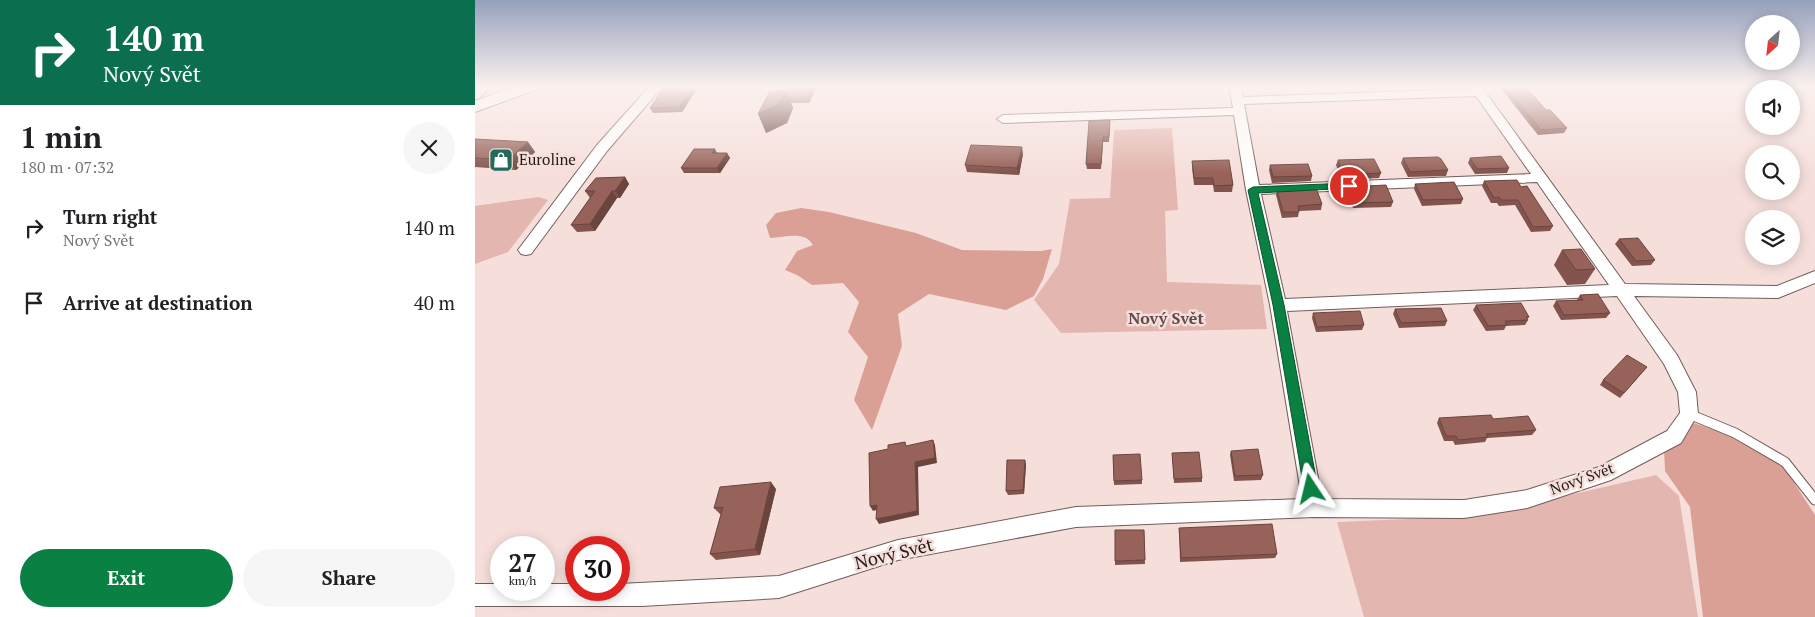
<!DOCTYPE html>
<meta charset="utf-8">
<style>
:root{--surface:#fff;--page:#f6f6f6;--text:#202124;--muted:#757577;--accent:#0b8043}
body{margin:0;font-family:"PT Serif",serif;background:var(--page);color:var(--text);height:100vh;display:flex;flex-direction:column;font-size:19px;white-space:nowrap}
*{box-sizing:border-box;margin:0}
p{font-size:16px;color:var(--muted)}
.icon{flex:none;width:28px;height:28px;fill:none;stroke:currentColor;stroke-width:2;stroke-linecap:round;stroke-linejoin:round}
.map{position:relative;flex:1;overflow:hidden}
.drawer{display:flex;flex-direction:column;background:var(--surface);width:475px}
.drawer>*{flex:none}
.guide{background:#0b6e4f;color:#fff;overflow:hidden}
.needle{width:32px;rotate:207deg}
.fabs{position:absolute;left:1270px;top:15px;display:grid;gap:10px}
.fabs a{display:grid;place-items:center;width:55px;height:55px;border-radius:50%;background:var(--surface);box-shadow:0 2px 12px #0003;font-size:25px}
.speed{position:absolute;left:15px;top:536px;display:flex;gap:10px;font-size:25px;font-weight:700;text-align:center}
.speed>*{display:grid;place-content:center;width:65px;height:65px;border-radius:50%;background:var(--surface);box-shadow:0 2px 12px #0003;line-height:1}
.speed small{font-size:12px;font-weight:400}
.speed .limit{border:8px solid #d22;background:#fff;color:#111}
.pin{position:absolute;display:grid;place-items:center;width:42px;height:42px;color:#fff;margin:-21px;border:2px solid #fff;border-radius:50%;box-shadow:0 1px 5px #0007}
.me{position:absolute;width:55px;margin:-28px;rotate:350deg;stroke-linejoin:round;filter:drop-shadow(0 0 4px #0008)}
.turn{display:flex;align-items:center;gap:18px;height:105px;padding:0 20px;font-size:22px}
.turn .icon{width:65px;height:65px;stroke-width:2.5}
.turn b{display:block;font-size:35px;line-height:42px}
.round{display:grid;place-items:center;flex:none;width:52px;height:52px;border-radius:26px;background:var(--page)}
.head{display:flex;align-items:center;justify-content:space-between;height:85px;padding:0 20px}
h1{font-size:30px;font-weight:700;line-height:38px}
.action{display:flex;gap:10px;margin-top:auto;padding:10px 20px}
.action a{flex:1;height:58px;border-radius:30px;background:var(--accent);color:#fff;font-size:20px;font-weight:700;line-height:58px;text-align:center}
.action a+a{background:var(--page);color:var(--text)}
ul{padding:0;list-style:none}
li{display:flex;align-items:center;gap:15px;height:75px;padding:0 20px}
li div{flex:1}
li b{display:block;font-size:19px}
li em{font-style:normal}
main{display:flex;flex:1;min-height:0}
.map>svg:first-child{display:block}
.green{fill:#e3b6af}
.forest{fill:#daa096}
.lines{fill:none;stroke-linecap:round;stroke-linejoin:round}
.lane-casing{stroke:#715d5a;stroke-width:11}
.street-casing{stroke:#715d5a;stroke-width:2}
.secondary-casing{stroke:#715d5a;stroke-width:2}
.lane{stroke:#fff;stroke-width:9}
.street{fill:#fff;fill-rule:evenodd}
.secondary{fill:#fff;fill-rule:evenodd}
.wall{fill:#82544d}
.shaded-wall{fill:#6a453e}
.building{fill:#976259;stroke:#6a453e}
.route{fill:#0b8043;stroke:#07532c}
.labels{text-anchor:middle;stroke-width:5;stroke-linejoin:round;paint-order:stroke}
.poi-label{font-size:15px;fill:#231b19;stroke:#f6dfdb;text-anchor:start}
.street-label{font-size:15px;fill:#231b19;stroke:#f6dfdb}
.neighbourhood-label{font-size:16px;font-weight:bold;fill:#5f4c49;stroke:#f6dfdb}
.near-street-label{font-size:18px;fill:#231b19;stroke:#f6dfdb}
</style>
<main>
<section class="drawer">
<div class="guide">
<div class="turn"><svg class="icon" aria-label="right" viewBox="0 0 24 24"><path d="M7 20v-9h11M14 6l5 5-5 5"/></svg><div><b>140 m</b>Nový Svět</div></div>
</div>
<div class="head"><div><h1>1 min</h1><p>180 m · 07:32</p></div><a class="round"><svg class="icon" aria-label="close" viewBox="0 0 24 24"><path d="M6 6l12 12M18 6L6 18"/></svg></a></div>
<ul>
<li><svg class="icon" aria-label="right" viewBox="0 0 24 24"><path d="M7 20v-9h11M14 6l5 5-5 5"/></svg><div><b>Turn right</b><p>Nový Svět</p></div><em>140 m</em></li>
<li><svg class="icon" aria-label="arrive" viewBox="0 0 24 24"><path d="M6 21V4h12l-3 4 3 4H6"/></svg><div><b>Arrive at destination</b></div><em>40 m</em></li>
</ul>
<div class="action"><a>Exit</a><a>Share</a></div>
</section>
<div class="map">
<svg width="1340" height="617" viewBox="0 0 1340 617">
<rect width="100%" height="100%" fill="#f6dfdb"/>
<path class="green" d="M697,128L703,210L690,211L692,282L786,285L792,329L586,333L559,300L584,264L595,199L635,198L639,130Z
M64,197L73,200L33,252L0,264V206Z
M1181,475L1204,496L1223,617H889L862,522L1004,516Z"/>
<path class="forest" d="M326,208L354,212L441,233L487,250L566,251L577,249L568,279L559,296L531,310L454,294L423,314L427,346L397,430L379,400L393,357L373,332L384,302L368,283L337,285L322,275L310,270L322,251L338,245C329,230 310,238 295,238L291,225L301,213Z
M1216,422L1260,437L1307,464L1340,515V617H1228L1215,507L1190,471L1189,449Z"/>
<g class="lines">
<g class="lane-casing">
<path id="lane" d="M1214,414L1260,433L1310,462L1340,500"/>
</g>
<g class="street-casing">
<path id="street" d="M3,86H17L4,98L0,99V89Z
M175,86H188L132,151L56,254L51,255L46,254L43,250L46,246L122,145Z
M754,86H766L768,97L996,89L994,86H1006L1150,284L1302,286L1340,271V283L1303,298L1159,296L1202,355L1221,392L1223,414L1220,419L1206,443L1136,480L1052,508L989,518L839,517L601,527L423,560L304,598L167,606H0V584H26V590H69V584H101V590H144V584L304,576L423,540L601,507L827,499L795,305L771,190L759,115L528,123L522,119L528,115L758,108ZM1001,96L1056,174L784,185L769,104ZM1062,182L1134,285L810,299L786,194ZM1142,296L1189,364L1203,392L1205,413L1192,431L1124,467L1052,490L989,500L847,499L812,311Z"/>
</g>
<g class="secondary-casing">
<path id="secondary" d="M41,86H65L63,89L0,112V101Z"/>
</g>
<use href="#lane" class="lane"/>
<use href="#street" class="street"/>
<use href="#secondary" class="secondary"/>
</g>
<path class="wall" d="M224,86L207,112L178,113L175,108Z
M342,86L334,103H316L318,108L312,123L291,133L310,90L311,92Z
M1024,86H1050L1071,110L1092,128L1089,133L1063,135Z
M635,125L634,142H628L626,169H612L611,164Z
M0,139L53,142L60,152L41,170L0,167Z
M240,149L242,153H252L255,158L245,173H209L206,168Z
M548,154L544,175L492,172L490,165Z
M928,158L973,170L971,176L933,177L926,163Z
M995,158L1034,168L1032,173L1000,174L993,163Z
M863,160L906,173L904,178L867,180L861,165Z
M717,161L758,185L757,192H739L738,185H719L717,167Z
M795,165L837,176L836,181L797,183L794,170Z
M150,177L154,184L145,198H142L120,231L102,232L96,225L115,198L110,191Z
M1009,181L1046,187L1078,226L1075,231L1056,232L1040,205L1024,206L1022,203H1016L1007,186Z
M940,184L988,199L986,204L947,206L939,189Z
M873,187L918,202L916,207L878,208L872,192Z
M802,190L847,204L846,210L824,211L823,217L807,218L801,195Z
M1144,239L1180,260L1176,265L1157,266L1140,244Z
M1087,250L1120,269L1110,284L1092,285L1079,265Z
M1105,295L1135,313L1131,318L1086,320L1078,306L1081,301L1102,300Z
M1001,305L1054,317L1052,319L1053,320L1050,325L1031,326L1029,330L1011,331L998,310Z
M920,309L972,321L970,326L924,328L918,314Z
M838,313L889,325L887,330L841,332L837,318Z
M1172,367L1145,398L1125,385L1128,380Z
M964,418L1061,430L1057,435L1012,438L1010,442L980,445L978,441H969L962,423Z
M756,451L788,475L786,480L759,481L755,455Z
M697,453L727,478V482L699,483Z
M638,455L667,480V484L639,485Z
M551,464L549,494L533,495L531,491Z
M301,489L285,555L241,560L235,554L246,514H245L239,508Z
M704,528L802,554L800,558L705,562Z
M640,530H669L670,564L640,565Z"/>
<path class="shaded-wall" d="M218,86H224L207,112L204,107Z
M338,86H342L334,103L332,98Z
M310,90L318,108L312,123L291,133L283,114Z
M53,142L60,152L41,170L33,160Z
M547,147L548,154L544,175L542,168Z
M252,153L255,158L245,173L242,168Z
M150,177L154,184L145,198L140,191Z
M137,191L142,198L120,231L115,224Z
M458,440L460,445L462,463L443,467L444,515L404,524L401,519L440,462Z
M550,460L551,464L549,494L548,490Z
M296,482L301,489L285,555L280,549Z
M402,505L404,509L398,511L395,506Z"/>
<path class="building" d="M190,86H218L204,107L175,108Z
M314,86H338L332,98H314L311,92Z
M1030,86H1050L1071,110H1075L1092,128L1066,130Z
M310,90L304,104L283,114L295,91Z
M635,120L634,137H628L626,164H611L614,121Z
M0,139L53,142L33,160L0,158Z
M496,145L547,147L542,168L490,165Z
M219,149H240L237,153H252L242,168H206Z
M1026,156L1034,168L1002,169L995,158Z
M963,157L966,159L973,170L935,172L928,158Z
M899,159L906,173L868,175L863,160Z
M754,160L758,185L739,186L738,178H719L717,161Z
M833,164L837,176L798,177L795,165Z
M150,177L140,191H137L115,224L96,225L120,191H110L121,178Z
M1042,180L1046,187L1052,186L1078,226L1058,227L1043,200H1026L1024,197L1019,198L1009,181Z
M979,182L988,199L948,200L940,184Z
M911,185L918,202L879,203L873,187Z
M841,188L847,204L823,206L824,212H808L802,190Z
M1163,238L1180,260L1161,261L1144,239Z
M1106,249L1120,269L1101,270L1087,250Z
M1123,294L1135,313L1089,315L1081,301L1108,300L1105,295Z
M1046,303L1054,317H1051L1053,320L1030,321L1032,325L1013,326L1001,305Z
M966,308L972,321L926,323L920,309Z
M885,311L889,325L866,326L842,327L838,313Z
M1152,355L1172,367L1149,393L1128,380Z
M1016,415L1018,419L1053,416L1061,430L1011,434L1013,437L983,440L981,436H971L964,418Z
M458,440L460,458L440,462L442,511L401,519L402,505L395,506L394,453L413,449V445L430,442L431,446Z
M783,449L788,475L760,476L756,451Z
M724,452L727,478L699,479L697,453Z
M665,454L667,480L639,481L638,455Z
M532,460H550L548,490L531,491Z
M296,482L280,549L235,554L248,507L239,508L245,487Z
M797,524L802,554L706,558L704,528Z
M640,530H669L670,560L640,561Z"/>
<linearGradient id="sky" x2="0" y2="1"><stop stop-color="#96a0bc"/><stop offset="0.5" stop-color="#fbf1ef"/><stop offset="1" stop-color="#fbf1ef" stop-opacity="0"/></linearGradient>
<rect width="1340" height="173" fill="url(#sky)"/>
<path class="route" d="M874,183L879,186L877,188L783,193L809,305L843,489L841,494L836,496L831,494L829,489L798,305L773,190L778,187Z"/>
<defs>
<g id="shop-square" transform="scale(1.25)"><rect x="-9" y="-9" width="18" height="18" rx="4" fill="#23695c" stroke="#f6dfdb"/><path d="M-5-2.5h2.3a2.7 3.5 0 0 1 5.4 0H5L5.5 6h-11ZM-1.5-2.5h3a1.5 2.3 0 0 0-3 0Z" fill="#fff"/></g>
</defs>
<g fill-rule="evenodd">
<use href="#shop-square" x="26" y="160"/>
</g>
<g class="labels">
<g class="poi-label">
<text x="44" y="165">Euroline</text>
</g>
<g class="street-label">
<text transform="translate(1107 479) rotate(-20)" y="5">Nový Svět</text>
</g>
<g class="neighbourhood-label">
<text x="691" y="324">Nový Svět</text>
</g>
<g class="near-street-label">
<text transform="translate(419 554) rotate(-14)" y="6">Nový Svět</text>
</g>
</g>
</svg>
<div class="fabs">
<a><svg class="needle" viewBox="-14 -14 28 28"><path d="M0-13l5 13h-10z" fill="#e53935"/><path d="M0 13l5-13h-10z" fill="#757577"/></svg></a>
<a><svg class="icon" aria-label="sound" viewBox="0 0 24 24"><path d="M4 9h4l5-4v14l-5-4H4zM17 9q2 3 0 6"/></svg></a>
<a><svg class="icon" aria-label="search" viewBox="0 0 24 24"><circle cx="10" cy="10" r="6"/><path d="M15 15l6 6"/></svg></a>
<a><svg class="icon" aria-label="layers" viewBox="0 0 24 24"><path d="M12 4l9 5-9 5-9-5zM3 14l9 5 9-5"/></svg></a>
</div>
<div class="speed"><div>27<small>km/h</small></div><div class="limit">30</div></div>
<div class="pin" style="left:874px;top:186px;background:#d93025"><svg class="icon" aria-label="arrive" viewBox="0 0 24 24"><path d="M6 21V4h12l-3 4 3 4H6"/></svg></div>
<svg class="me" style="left:836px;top:489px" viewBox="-20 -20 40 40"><path d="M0-17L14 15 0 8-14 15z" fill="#0b8043" stroke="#fff" stroke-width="4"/></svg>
</div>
</main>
